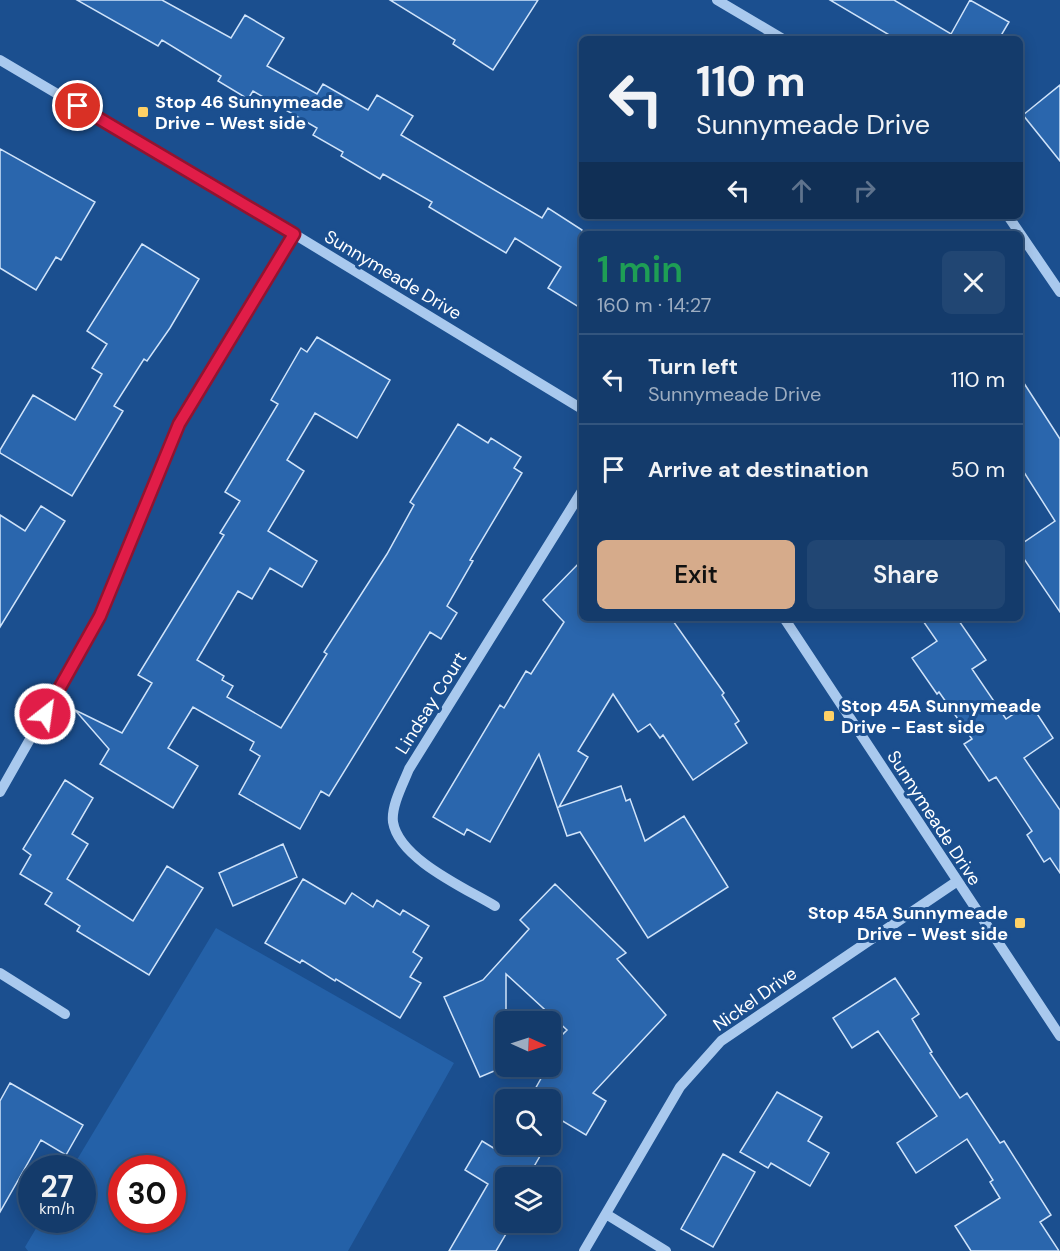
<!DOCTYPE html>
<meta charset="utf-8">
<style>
:root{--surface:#143b6b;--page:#214673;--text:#f1f3f6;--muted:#9dadc1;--line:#33557e;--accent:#d6ab8b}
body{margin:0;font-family:"DM Sans",sans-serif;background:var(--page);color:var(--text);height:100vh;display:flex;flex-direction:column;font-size:22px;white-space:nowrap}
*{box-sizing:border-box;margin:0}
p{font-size:20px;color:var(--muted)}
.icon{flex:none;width:33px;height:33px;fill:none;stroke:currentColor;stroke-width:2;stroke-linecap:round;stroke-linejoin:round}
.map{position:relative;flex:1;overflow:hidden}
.details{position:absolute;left:579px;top:231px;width:444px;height:390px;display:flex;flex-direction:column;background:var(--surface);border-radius:9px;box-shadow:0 3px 15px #0003,0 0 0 2px var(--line)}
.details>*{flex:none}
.top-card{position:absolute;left:579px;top:36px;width:444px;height:183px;border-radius:9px;box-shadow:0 3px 15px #0003,0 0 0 2px var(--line);background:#143b6b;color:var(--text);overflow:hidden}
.needle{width:39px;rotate:93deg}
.buttons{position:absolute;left:495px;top:1011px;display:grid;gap:12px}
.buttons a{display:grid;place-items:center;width:66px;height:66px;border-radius:9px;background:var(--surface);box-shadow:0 3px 15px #0003,0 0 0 2px var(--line);font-size:30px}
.speed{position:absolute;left:18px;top:1155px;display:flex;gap:12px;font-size:30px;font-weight:700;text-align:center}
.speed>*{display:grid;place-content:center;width:78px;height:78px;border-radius:50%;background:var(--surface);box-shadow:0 3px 15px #0003,0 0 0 2px var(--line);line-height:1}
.speed small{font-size:15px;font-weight:400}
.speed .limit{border:9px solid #d22;background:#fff;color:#111}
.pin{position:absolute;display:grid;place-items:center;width:51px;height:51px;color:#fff;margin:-26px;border:3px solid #fff;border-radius:50%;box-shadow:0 2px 6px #0007}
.me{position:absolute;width:66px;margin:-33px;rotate:30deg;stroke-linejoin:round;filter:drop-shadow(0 0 4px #0008)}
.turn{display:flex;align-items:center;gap:21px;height:126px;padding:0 18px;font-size:27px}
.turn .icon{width:78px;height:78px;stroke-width:2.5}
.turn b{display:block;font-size:42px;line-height:51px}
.lanes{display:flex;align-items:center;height:57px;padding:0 18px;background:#0003;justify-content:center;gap:30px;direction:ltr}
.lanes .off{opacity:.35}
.round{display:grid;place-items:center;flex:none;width:63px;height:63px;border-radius:9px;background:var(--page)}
.headline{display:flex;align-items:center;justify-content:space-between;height:102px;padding:0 18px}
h1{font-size:36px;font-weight:600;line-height:45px;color:#1e9e55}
.action{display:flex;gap:12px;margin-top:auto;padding:12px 18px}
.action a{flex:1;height:69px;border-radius:9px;background:var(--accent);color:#111;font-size:24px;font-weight:600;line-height:69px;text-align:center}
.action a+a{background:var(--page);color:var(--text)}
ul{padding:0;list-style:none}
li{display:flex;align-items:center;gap:18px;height:90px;padding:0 18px;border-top:2px solid var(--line)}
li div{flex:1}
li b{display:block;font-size:22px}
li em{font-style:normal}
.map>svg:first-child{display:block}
.green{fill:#2461a8;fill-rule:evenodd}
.building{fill:#2a66ad;stroke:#cfe3fa;stroke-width:1.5}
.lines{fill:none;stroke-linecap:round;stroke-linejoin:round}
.minor{stroke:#a9c9ee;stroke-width:10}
.route-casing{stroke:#92132f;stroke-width:15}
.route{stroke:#e11d48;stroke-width:10}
.poi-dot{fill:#ffd166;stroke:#1b4f8f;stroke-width:2}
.labels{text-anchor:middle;stroke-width:6;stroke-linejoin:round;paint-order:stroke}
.poi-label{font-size:18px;font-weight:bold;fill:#fff;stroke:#1b4f8f;text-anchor:start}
.street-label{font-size:18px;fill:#fff;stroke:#1b4f8f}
</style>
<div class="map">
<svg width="1060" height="1251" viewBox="0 0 1060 1251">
<rect width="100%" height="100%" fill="#1b4f8f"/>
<path class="green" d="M216,928L454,1063L348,1251H28L25,1247L41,1220H82V1168H72ZM122,1168H172V1220H122Z"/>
<path class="building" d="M77,0H162L231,38L245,15L284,38L267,66L317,94L323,84L368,110L377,95L413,116L401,135L542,218L548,208L582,230V309L548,288L561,267L515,238L506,253L429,207L432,202L383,174L380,179L341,156L343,152L313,135L317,128L253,91L248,99L218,81L221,76L162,40L158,46Z
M390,0H538L493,70L453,44L455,40Z
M830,0H894L951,34L970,0L1009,22L999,39H896Z
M1060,85V161L1023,115Z
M0,149L95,202L61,260L56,257L36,290L0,268Z
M142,244L199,279L170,328L147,361L144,359L114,406L123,411L72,496L0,453V450L33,395L75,420L102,374L92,368L107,344L87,331Z
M317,337L390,380L357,438L315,413L287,460L304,471L268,531L317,561L302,587L270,568L252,599L238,591L197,660L224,676L222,680L233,686L227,697L281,728L327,654L324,652L387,554L414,505L410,502L458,424L488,443L491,438L521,457L514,468L522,473L470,560L473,561L447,606L457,613L441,639L430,632L329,796L321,791L300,829L239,794L260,756L250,750L254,742L193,707L168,748L198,766L173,808L100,764L109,749L75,710L122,733L152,683L138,675L224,535L220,533L240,501L225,492L278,404L271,400L301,348L307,352Z
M1020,377L1060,439V612L1020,553V545L1055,521L1020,466Z
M41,506L65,521L0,627V515L25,531Z
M582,560V618H671L724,693L722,695L739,721L735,724L747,743L693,780L663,735L660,738L650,724L638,732L613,694L578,751L588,757L559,807L621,786L626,801L630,799L645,841L684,816L728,887L648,938L580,832L567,836L539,754L490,842L467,829L464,835L433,817L500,705L504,708L526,671L531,674L564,622L543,600Z
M921,618H957L986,660L972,669L1006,719L1030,703L1053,738L1024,758L1060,810V873L1050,858L1044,862L1027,835L1032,831L996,777L989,781L964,744L972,739L939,692L937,694L912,658L937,641Z
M65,780L93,798L72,834L88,844L67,879L133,921L167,866L203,888L149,975L77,931L80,926L45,904L52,893L20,874L31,855L23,849Z
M283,844L297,877L233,906L219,873Z
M303,879L345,904L352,893L373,907L377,900L400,915L403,910L429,926L413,952L422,958L410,977L421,983L400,1018L336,979L335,981L302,960L300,963L265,943Z
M555,884L626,953L617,959L666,1015L593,1093L606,1101L586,1135L561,1120L550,1139V1100H529L548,1066H550L562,1042L558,1039L567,1030L506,974V1066L480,1077L444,997L483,980L529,929L520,920Z
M895,978L919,1014L912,1019L932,1052L930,1053L960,1098L967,1093L1000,1143L1004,1141L1051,1215L1040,1222L1059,1251H971L955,1226L1000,1198L990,1182L993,1180L967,1139L916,1173L897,1143L937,1116L878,1031L852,1048L833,1018Z
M10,1083L83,1125L66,1155L41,1140L0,1212V1101Z
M777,1092L822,1117L808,1141L829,1153L810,1186L771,1163L768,1168L740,1152Z
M482,1141L500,1152L506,1143L547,1144L532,1170L541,1174L539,1178H506V1222H513L496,1251H449L488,1184L465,1170Z
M723,1154L755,1172L713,1247L681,1229Z"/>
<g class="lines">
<path class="minor" d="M717,0L783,39
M0,60L294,234L582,409
M1008,216L1060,292
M784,618L1060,1036
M0,792L100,616L179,424L294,234
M495,906C465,888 399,859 393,822C391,806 403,784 409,769L582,491
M0,973L65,1014
M606,1214L666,1251
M584,1251L680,1087L721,1041L956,882"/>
</g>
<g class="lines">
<g class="route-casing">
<path id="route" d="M45,714L100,616L179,424L294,234L78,106"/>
</g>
<use href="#route" class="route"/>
</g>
<g class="poi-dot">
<rect x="137" y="106" width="12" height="12" rx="3"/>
<rect x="823" y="710" width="12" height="12" rx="3"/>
<rect x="1014" y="917" width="12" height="12" rx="3"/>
</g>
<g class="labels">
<g class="poi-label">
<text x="155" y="108">Stop 46 Sunnymeade<tspan x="155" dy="21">Drive - West side</tspan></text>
<text x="841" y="712">Stop 45A Sunnymeade<tspan x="841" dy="21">Drive - East side</tspan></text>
<text x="1008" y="919" text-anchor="end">Stop 45A Sunnymeade<tspan x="1008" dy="21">Drive - West side</tspan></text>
</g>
<g class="street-label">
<text transform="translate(393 275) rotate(31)" y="6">Sunnymeade Drive</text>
<text transform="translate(431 703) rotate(-58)" y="6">Lindsay Court</text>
<text transform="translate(934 818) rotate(57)" y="6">Sunnymeade Drive</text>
<text transform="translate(755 999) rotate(-35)" y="6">Nickel Drive</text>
</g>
</g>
</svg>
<div class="buttons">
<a><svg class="needle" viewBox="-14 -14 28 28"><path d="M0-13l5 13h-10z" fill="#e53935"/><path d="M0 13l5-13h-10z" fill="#9dadc1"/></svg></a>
<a><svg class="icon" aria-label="search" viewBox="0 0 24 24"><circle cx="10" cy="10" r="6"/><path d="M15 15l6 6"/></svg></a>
<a><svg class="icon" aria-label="layers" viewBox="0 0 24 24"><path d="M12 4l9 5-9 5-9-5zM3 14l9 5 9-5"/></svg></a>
</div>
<div class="speed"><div>27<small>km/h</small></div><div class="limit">30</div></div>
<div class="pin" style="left:78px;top:106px;background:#d93025"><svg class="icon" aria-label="arrive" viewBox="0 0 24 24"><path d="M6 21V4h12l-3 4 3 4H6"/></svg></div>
<svg class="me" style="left:45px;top:714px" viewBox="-20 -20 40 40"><circle r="17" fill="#e11d48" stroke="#fff" stroke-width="3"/><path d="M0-11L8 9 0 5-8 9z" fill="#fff"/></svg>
<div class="top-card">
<div class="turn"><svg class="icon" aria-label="left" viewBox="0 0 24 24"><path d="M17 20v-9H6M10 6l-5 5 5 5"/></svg><div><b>110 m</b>Sunnymeade Drive</div></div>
<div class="lanes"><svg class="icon" aria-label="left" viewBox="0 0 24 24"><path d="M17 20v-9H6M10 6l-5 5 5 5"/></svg><svg class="icon off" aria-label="ahead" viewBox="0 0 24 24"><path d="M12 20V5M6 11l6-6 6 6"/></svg><svg class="icon off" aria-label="right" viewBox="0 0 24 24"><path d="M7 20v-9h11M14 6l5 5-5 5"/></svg></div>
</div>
<section class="details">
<div class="headline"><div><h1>1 min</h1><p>160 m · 14:27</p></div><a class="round"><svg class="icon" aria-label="close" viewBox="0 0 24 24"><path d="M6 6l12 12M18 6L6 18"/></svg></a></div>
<ul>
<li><svg class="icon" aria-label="left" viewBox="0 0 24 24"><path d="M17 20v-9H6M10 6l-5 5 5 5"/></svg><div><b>Turn left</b><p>Sunnymeade Drive</p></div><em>110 m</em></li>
<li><svg class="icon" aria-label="arrive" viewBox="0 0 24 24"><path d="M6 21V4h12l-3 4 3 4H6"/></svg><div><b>Arrive at destination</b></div><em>50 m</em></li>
</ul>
<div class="action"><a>Exit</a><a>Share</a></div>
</section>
</div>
